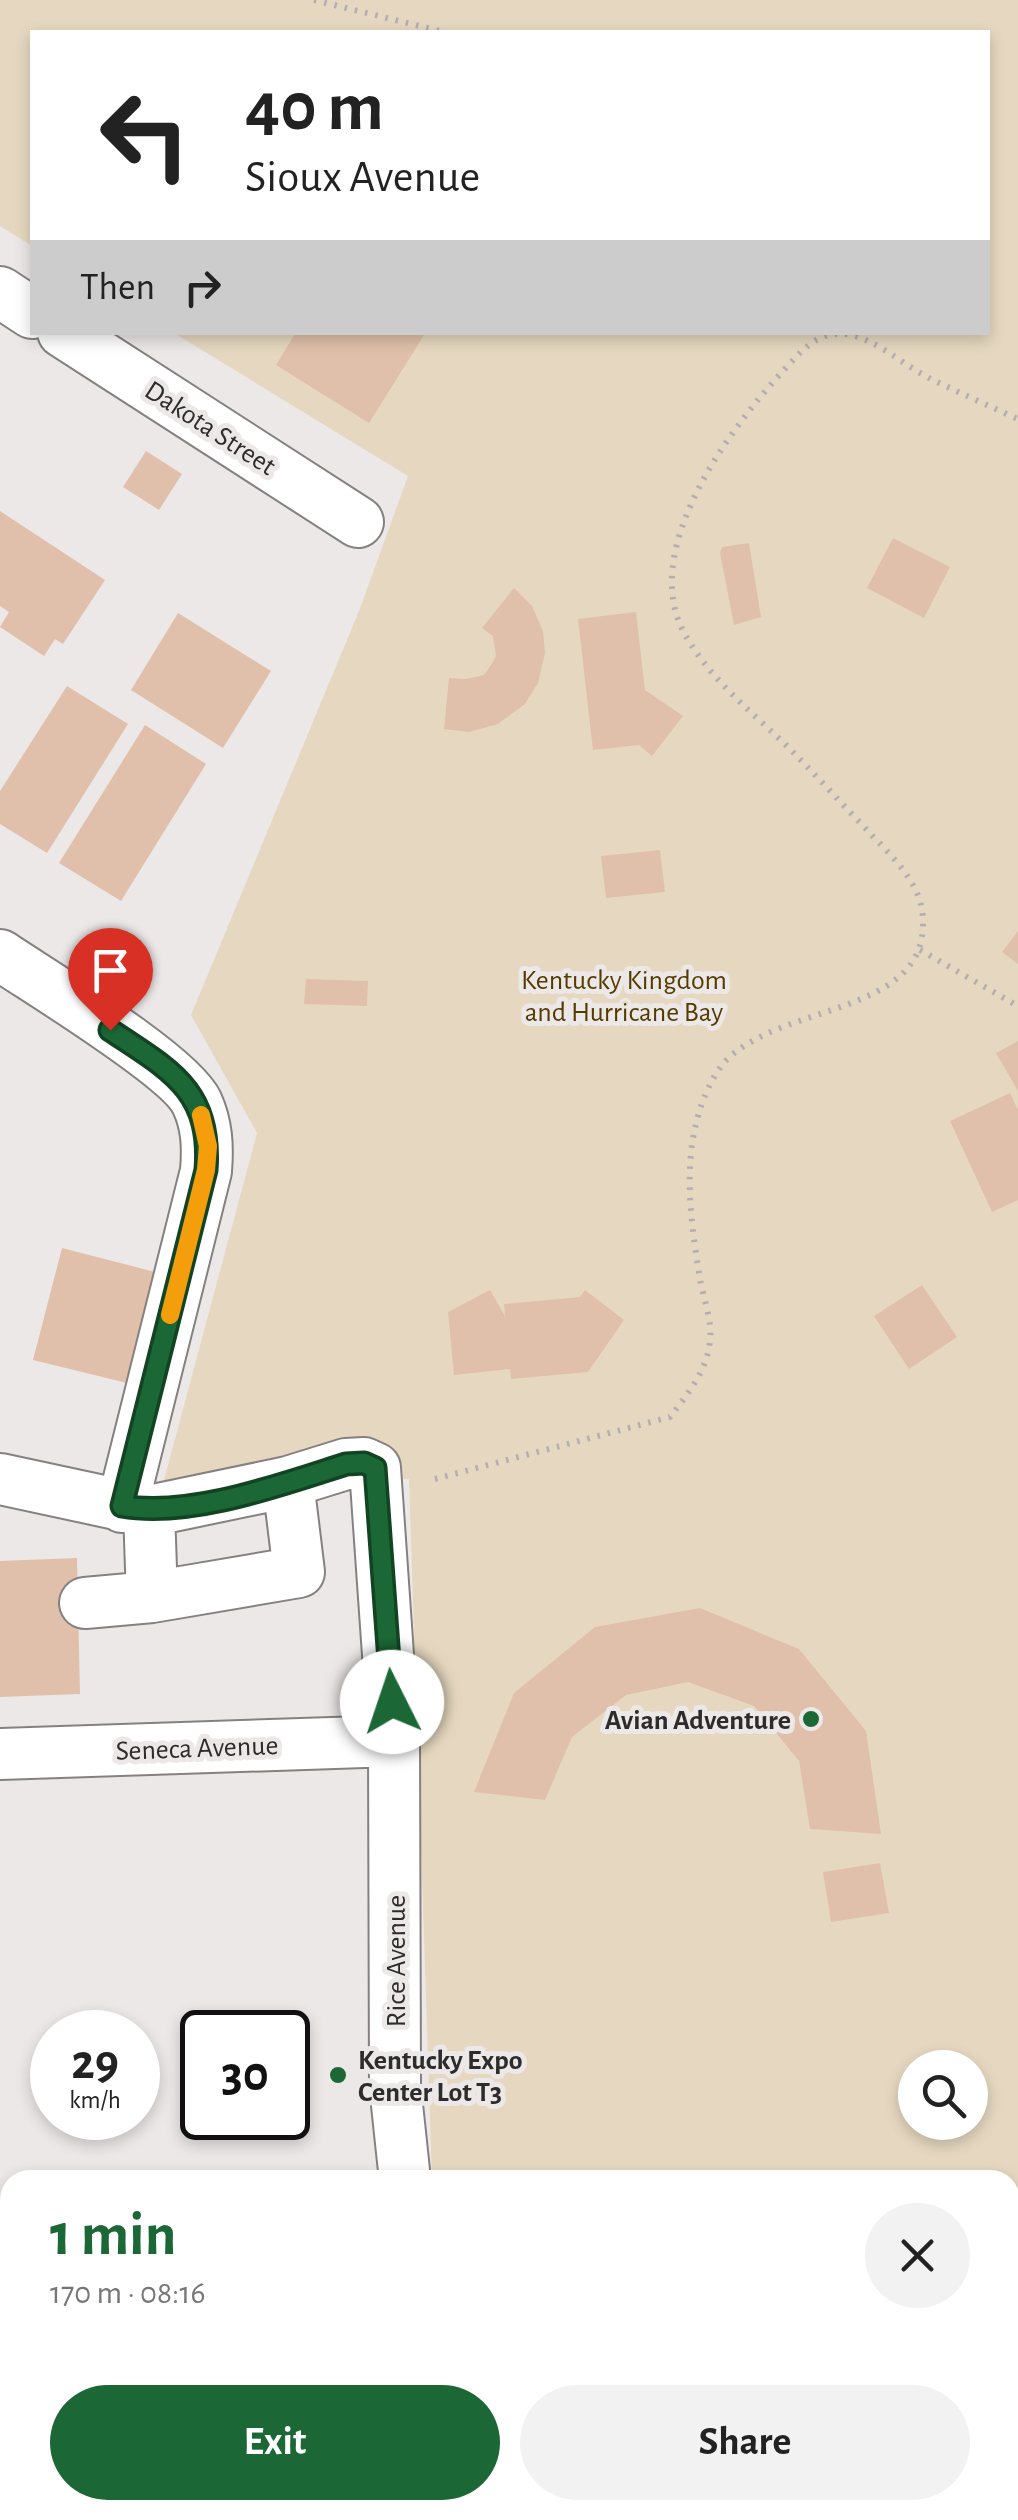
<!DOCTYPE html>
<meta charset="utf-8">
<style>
:root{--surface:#fff;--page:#f2f2f2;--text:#222;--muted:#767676;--accent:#1b6836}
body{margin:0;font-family:"Alegreya Sans",sans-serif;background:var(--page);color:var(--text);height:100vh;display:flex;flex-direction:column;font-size:38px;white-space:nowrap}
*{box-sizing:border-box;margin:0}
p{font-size:32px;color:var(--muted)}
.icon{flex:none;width:55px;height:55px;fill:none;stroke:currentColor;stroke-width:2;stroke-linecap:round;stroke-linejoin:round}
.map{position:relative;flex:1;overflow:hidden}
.side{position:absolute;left:0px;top:2170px;width:1020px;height:350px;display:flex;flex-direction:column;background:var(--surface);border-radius:30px 30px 0 0;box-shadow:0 5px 15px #0003}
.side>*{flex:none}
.guide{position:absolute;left:30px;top:30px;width:960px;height:305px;border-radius:0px;box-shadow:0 5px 15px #0003;background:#fff;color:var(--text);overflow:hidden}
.fabs{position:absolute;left:898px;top:2050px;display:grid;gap:20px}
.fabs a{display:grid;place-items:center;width:90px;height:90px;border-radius:50%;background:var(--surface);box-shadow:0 5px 15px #0003;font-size:50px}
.speed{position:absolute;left:30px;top:2010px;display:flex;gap:20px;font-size:50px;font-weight:700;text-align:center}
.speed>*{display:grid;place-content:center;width:130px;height:130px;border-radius:50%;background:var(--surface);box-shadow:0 5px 15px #0003;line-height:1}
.speed small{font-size:25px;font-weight:400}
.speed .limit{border:5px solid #111;border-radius:15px;background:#fff;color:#111}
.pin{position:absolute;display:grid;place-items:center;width:85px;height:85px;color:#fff;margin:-102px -42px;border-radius:50% 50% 50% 0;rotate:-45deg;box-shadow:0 0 10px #0007}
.pin .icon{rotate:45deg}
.me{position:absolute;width:110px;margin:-55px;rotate:356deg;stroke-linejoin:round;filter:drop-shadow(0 0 8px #0008)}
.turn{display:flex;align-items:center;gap:35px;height:210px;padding:0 50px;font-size:45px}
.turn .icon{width:130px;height:130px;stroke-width:2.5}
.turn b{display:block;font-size:70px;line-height:85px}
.then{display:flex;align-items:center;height:95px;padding:0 50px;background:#0003;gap:20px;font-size:38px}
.round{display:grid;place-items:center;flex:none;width:105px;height:105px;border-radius:52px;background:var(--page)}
.summary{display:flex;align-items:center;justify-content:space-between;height:170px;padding:0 50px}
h1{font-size:60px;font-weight:600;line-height:75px;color:var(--accent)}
.button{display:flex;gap:20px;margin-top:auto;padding:20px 50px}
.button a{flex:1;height:115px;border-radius:60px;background:var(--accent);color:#fff;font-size:40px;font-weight:600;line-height:115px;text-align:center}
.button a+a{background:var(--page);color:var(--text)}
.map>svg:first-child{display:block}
.green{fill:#e6d8c0;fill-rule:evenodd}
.building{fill:#e0c0aa}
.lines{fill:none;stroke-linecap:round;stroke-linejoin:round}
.minor-casing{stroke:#858180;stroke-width:54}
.path{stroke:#b2afae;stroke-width:6;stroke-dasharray:2.5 8;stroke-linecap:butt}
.minor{stroke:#fff;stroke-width:50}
.route-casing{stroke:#124423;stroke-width:25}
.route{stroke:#1b6836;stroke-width:18}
.slow{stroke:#f59e0b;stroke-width:18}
.poi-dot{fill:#1b6836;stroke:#ece8e7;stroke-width:4}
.labels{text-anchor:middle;stroke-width:10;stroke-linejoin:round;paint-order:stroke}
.street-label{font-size:28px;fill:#2d2b2b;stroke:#ece8e7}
.park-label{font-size:28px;fill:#563b01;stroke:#ece8e7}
.poi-label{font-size:28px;font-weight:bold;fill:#2d2b2b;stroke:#ece8e7;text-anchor:end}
</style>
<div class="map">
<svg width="1018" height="2520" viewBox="0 0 1018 2520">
<rect width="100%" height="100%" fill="#ece8e7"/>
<path class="green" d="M0,0H1018V2282H1010V2180H432L409,1479L164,1480L257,1133L191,1015L359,611L408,476L174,333L988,332V32H32V246L0,226ZM915,2068H970V2122H915Z"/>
<path class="building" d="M296,332H426L369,423L276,365Z
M146,451L182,474L159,510L123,487Z
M0,511L105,580L63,644L55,639L44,656L0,627L9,612L0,606Z
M893,538L950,567L924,618L867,588Z
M749,543L761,617L734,625L720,553L722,547Z
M514,588L532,606L543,631L545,653L538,683L525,704L498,724L469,732L444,729L449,678L466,679L484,675L489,668L496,656L493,636L482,628Z
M636,612L645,690L683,716L652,756L639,745L593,750L578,619Z
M178,613L271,671L223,748L131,690Z
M67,686L128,724L47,853L0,824V791Z
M145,725L206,764L121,901L59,863Z
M660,850L665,892L606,898L601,856Z
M1018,931V964L1002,952Z
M306,979L368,981L367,1006L304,1004Z
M1018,1041V1091L996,1053Z
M1010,1093L1018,1110V1200L992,1212L950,1121Z
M62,1248L159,1273L131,1384L33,1360Z
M922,1285L957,1337L909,1369L874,1316Z
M490,1290L505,1316L504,1304L580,1297L585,1290L624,1320L588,1372L511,1379L510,1369L454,1375L448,1312Z
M77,1558L80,1694L0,1697V1561Z
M700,1608L799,1649L866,1731L881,1834L810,1829L799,1761L754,1706L688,1682L626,1695L572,1737L545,1800L474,1792L514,1693L595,1627Z
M880,1863L889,1913L831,1922L823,1872Z
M0,2435H5L9,2520H0Z
M40,2510H92V2520H40Z"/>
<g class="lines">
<g class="minor-casing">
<path id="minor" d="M0,292L32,313
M63,332L358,522
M0,955C40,982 180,1066 197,1103C207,1125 208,1146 206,1171L122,1507
M0,1479L149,1511L288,1482L346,1464L364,1463L375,1468L394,1741L395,2086L405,2180
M152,1597L299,1572L288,1482
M85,1603L152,1597L149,1511
M0,1754L394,1741
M1010,2327H1018
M0,2353H10
M428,2510L429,2520"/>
</g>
<path class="path" d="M314,0L444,32
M920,950L1018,1006
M435,1479L670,1417C687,1395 707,1371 710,1341C713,1323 703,1297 700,1279C689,1211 679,1140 714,1077C756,1000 926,1024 923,921C923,883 890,855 866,829C840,802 815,774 789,748C753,713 713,682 687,638C632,549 740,414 800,353C846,306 887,357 931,379C960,393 989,406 1018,419"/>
<use href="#minor" class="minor"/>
</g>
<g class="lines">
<g class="route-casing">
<path id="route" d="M110,1030C170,1070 212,1090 206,1170L122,1506C190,1518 280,1485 346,1464L364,1463L375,1468L392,1702"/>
</g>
<use href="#route" class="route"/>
<path class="slow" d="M170,1315L206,1170L208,1146L201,1115"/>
</g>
<g class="poi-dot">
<circle cx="811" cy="1719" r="10"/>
<circle cx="338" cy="2075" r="10"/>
</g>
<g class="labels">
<g class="street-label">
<text transform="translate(211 427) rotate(33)" y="10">Dakota Street</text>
<text transform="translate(197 1747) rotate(-2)" y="10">Seneca Avenue</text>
<text transform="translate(395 1961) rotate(-90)" y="10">Rice Avenue</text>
</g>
<g class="park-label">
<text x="624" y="989">Kentucky Kingdom<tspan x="624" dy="32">and Hurricane Bay</tspan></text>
</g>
<g class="poi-label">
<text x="791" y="1729">Avian Adventure</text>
<text x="358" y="2069" text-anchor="start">Kentucky Expo<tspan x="358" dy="32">Center Lot T3</tspan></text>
</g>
</g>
</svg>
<div class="fabs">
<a><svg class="icon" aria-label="search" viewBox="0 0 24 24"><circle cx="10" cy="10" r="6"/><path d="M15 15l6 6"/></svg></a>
</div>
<div class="speed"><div>29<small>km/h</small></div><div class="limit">30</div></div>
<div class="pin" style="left:110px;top:1030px;background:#d93025"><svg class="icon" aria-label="arrive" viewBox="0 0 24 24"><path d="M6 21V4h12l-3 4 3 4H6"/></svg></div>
<svg class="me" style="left:392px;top:1702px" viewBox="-20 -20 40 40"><circle r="19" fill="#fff"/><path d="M0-13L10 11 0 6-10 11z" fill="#1b6836"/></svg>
<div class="guide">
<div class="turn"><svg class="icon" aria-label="left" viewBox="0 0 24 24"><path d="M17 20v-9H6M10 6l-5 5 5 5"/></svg><div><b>40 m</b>Sioux Avenue</div></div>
<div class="then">Then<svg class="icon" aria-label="right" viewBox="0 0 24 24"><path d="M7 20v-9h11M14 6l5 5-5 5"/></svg></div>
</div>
<section class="side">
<div class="summary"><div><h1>1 min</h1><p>170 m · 08:16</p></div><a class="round"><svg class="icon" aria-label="close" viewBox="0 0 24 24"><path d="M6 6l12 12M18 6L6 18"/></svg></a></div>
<div class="button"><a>Exit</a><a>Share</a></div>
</section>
</div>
